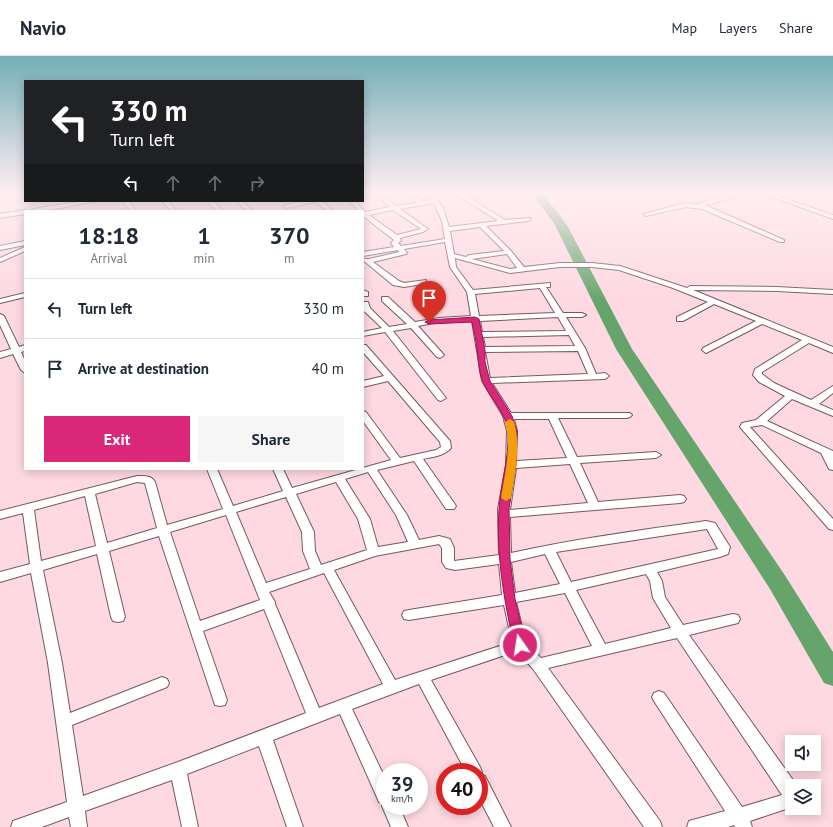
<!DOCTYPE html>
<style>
:root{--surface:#fff;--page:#f6f6f7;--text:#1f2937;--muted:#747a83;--line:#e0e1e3;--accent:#db2777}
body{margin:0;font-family:"PT Sans",sans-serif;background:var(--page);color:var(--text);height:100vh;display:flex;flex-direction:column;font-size:15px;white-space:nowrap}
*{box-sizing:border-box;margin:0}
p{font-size:13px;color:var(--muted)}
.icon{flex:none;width:22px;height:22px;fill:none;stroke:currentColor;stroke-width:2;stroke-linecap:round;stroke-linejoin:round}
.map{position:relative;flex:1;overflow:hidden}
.panel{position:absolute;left:24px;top:154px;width:340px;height:260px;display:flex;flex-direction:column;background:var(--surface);border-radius:0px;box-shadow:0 2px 10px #0003}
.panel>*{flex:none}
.guide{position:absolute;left:24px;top:24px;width:340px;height:122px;border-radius:0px;box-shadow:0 2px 10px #0003;background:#202124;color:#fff;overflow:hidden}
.buttons{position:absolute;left:785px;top:679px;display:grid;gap:8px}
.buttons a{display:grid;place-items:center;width:36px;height:36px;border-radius:0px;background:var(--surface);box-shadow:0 2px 10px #0003;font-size:20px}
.speed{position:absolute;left:376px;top:707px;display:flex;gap:8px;font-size:20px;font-weight:700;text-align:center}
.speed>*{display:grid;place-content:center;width:52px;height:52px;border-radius:50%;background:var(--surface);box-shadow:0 2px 10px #0003;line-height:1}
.speed small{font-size:10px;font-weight:400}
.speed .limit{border:6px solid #d22;background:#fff;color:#111}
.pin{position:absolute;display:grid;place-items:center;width:34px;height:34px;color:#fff;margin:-41px -17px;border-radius:50% 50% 50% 0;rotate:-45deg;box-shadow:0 0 4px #0007}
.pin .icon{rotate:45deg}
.me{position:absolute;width:44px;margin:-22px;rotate:347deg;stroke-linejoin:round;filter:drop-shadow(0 0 3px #0008)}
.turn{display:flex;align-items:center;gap:14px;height:84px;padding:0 20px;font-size:18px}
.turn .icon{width:52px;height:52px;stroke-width:2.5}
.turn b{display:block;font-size:28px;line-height:34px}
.lanes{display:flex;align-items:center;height:38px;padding:0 20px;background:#0003;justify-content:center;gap:20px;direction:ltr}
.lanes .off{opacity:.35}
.eta{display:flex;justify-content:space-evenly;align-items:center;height:68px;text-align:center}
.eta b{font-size:24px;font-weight:800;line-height:28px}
.button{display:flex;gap:8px;margin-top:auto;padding:8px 20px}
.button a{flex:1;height:46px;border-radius:0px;background:var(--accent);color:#fff;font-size:16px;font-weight:800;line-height:46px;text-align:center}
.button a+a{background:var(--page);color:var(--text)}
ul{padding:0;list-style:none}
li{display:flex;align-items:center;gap:12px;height:60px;padding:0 20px;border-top:1px solid var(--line)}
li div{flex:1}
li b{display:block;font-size:15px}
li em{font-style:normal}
header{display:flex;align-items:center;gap:24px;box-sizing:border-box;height:56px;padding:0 20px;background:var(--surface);border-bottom:1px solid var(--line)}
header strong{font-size:19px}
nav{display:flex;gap:22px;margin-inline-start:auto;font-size:14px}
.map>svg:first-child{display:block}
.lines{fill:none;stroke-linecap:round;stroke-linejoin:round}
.river{fill:#65a56c;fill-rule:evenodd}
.minor-casing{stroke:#785860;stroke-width:2}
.minor{fill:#fff;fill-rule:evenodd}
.route{fill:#db2777;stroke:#8e194d}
.slow{fill:#f59e0b}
</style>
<header>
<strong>Navio</strong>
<nav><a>Map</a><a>Layers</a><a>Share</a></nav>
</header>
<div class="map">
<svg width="833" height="771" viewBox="0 0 833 771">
<rect width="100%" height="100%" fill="#fed9e2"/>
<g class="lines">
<path class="river" d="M531,136H541L567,169L632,293L786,521L833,596V630L824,627L770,533L616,293L555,169Z"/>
<g class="minor-casing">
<path id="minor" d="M363,136H379L396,150L417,147L405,136H411L423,145L432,144L426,136H432L443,152L449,171L498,165L453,136H459L464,138L500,136L497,138L468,141L505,164L530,162L531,163L528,165L486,170L511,195L524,211L560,207H592L620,210L687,232L690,230L777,231L833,234V238L777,235L693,234L833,291V297L809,287L762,316V318L774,327L811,344L833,330V337L819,348L833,354V360L792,343L767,365L833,395V414L829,413L821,397L762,369L750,371L833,463V474L829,473L740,371L742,367L756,364L785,340L759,326L753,319L755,313L802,284L762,268L706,297L702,294L703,292L756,265L714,248L683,265H677V261L708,246L673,232L619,214L592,211H560L510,217L455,202L456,211L473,234L550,227V231H546L563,257H582L586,259L582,261H566L585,292L596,318L605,317L609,320L605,323L492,327L511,357H630L632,359L630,361L627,362H558L577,401L656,396L661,399L656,402L580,407L598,446L680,439L684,440L686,443L684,446L680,447L510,461L511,497C575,483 641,474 706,465L715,467L730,491L728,498L720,501L657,516L662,525L665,541L683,569L733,558L738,559L740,563L738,567L689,579L793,724L795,730H792V751L750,765L752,771H735L734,769L728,771H687L689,765L725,755L654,645L652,641L654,637L659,635L664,637L742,751L782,739L677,582L548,612L660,765L662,771H644L533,613L517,595L431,624L480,711L482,716L481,718L485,720L511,771H494L479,742V716H466L419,628L352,653L385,722V750H399L408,771H391L382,750L383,747L379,746L340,658L273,684L303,771H287L259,690L187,718L198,771H182L172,724L85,755L87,771H71L69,761L42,771H11L13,765L67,746L48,607L31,517L0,526V516L30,508L23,457L0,463V455L137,420C145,420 151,419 155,426L167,469L223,453L207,413H217L233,450L283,435L273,413H283L292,432L391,404L363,365V355L366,356L400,402L436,394L441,391L440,386L388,325L363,331V325L384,320L363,296V289H366L450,385L451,392C444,400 432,401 423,403L454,447L456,450L454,453H446L414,405L377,414L407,459L419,484L439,480L450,483L454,492V505L499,499L498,453L506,409L507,375L503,360L482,325L472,265L439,266L418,270L444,299L440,302L437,301L411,272L393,275L446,342L441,345L438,344L385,276L363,280V276L382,272L364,255L363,246H368L370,252L389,271L407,268L382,245V241H388L415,266L439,262L471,260L467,236L450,211L445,186L404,193L407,197L406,198L373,206L399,225L404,227L426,224V228H423L404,231L393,229L364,205V203H369L399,196L398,194L363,200V196L394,191L391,187L394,184L363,160V155H359L349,145H355L365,156L390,151L375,138L363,140ZM434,147L442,165L445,183L401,190L398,187L401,185L400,182L423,176L428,173L400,153ZM393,154L421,173L397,179L369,159ZM480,171L504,195L469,199L466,201L454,198L450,175ZM507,198L517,212L510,213L472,203ZM540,232L555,257L479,260L475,238ZM558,261L566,275L482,276L480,265ZM569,279L575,290L485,291L483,281ZM578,295L588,318L490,322L485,296ZM514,363H549L567,402L516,405L517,375ZM570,408L588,447L510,454L516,412ZM368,416L396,459L408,486L378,491L370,463L345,423ZM137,426L145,427L157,472L107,487L95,438ZM336,426L358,463L367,494L321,509L315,495L314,476L296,438ZM85,440L96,490L41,505L34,454ZM286,441L302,476L303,495L310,513L266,527L236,456ZM226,459L260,544L200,565L170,476ZM707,473L718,493L571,526L556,496ZM159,480L215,649L220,650L225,649L227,644L203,575L264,553L306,657L178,706L83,740L72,669L167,631L169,627L167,623L162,621L70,657L62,607L43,514L97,498L111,561L113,565L118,566L123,565L125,561L109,495ZM439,488L442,492V506L446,512L455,514L499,508L502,539L409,554L404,555L402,559L404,563L409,564L504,549L512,586L395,624L334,514L375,500ZM545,498L560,528L515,537L511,506ZM324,517L383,628L319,652L275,548V546L269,536ZM646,518L650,525L653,542L671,572L605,588L576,534ZM565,537L592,590L541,602L526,587L516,546Z
M746,136H755L705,149L784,184V186H780L702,153L686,151L646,160L643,158L686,147L699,149V147Z
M759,136H766L833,159V163Z
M84,145H98L44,155H30L33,153Z
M123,145H129L136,155H130Z
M162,145H168L177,155H171Z
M207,145H213L223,155H217Z
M236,145H242L253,155H247Z
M304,145H322L333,155H327L316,146L286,152L283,150Z
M25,154L27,155H25V158L0,162V158Z
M25,185V189L0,194V190Z
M25,191V195L0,206V202Z
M363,234L368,236V240H363Z
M25,237V241L0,247V243Z
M0,258L4,260L19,291L25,289V295L21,296L25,305V317L21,314L13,298L0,302V296L11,293L0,269Z"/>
</g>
<use href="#minor" class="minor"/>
</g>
<linearGradient id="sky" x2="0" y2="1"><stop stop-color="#73aeb6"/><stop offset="0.56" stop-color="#ffeef2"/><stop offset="1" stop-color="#ffeef2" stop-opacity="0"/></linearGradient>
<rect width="833" height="244" fill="url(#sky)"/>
<path class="route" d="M475,261L479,263L485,294V306L490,325L512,360L517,375L516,409L509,453L510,503L515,543L526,589L524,593L520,594L515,593L514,589C504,544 496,499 499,453C501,427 509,403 508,377C507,358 490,342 483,326C478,315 479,304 477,293C476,284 474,275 472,266L429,268L425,266L429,264Z"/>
<path class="slow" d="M510,363L514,366C521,390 515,418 511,442L506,445L501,442C505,418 512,390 505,366Z"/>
</svg>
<div class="buttons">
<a><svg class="icon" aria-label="sound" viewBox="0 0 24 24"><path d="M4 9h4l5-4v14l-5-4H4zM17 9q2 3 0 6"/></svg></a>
<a><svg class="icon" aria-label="layers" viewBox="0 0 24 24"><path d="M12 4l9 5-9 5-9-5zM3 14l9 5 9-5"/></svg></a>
</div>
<div class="speed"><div>39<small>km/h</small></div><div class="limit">40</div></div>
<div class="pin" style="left:429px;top:266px;background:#d93025"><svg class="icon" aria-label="arrive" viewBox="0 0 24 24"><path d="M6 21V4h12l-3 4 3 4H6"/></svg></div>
<svg class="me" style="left:520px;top:589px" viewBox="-20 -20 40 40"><circle r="17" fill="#db2777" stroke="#fff" stroke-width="3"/><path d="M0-11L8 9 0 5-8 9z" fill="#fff"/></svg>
<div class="guide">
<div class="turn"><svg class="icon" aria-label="left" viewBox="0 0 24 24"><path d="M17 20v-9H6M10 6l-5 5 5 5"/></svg><div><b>330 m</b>Turn left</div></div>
<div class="lanes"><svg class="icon" aria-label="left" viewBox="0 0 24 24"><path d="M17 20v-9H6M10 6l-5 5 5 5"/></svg><svg class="icon off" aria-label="ahead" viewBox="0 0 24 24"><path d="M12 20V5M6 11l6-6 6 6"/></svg><svg class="icon off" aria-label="ahead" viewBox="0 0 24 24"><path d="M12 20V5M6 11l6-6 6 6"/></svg><svg class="icon off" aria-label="right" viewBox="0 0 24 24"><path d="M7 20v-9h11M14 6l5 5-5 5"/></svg></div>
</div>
<section class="panel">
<div class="eta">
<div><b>18:18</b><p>Arrival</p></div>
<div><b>1</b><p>min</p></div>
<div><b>370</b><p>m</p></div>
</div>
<ul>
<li><svg class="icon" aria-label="left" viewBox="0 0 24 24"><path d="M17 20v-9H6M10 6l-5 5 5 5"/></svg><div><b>Turn left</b></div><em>330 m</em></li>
<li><svg class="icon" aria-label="arrive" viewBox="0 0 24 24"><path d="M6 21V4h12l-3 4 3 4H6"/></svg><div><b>Arrive at destination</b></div><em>40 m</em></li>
</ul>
<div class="button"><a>Exit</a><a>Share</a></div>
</section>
</div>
